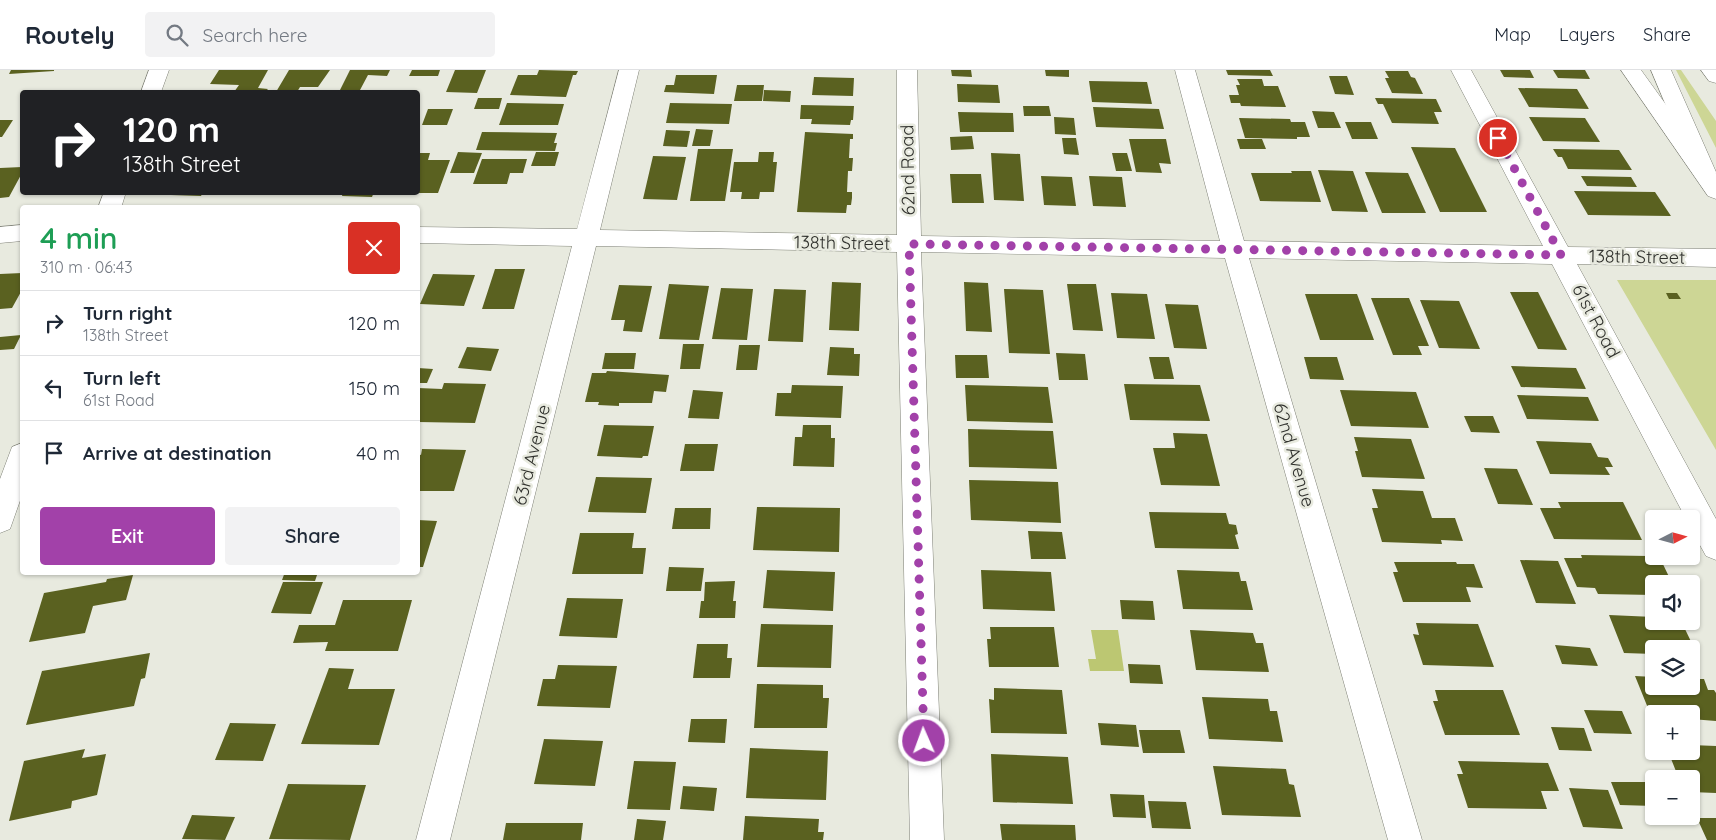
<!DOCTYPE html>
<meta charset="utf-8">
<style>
:root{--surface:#fff;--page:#f2f2f3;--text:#1f2937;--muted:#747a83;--line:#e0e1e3;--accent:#a241a9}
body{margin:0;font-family:Quicksand,sans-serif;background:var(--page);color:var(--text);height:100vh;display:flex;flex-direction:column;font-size:19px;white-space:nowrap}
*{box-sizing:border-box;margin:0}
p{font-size:16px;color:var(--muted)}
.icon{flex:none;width:28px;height:28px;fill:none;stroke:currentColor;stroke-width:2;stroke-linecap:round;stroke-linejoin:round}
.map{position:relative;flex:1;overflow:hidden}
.panel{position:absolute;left:20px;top:135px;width:400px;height:370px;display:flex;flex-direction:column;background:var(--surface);border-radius:5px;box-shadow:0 1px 4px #0004}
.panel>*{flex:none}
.hud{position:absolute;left:20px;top:20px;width:400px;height:105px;border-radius:5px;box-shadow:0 1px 4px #0004;background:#202124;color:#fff;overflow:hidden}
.needle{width:32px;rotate:84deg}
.tools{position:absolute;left:1645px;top:440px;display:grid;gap:10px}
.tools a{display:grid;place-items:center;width:55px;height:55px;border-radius:5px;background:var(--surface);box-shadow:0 1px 4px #0004;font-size:25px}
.pin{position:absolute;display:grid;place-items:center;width:42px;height:42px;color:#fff;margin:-21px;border:2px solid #fff;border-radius:50%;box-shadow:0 1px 5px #0007}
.me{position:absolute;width:55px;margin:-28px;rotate:358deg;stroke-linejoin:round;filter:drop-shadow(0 0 4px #0008)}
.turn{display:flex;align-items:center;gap:18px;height:105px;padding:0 20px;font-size:22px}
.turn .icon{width:65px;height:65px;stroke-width:2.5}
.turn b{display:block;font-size:35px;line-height:42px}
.round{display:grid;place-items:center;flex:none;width:52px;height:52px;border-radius:5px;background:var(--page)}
.summary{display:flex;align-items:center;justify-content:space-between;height:85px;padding:0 20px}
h1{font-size:30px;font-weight:600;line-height:38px;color:#1e9e55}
.primary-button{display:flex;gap:10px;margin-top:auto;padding:10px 20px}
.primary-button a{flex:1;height:58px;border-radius:5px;background:var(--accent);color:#fff;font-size:20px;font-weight:600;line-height:58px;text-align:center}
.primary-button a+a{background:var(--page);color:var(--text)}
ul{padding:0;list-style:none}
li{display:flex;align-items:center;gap:15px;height:65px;padding:0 20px;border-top:1px solid var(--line)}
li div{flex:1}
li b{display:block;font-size:19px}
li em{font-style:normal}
header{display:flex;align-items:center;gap:30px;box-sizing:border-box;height:70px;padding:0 25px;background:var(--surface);border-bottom:1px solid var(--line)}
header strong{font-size:24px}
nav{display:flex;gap:28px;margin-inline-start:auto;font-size:18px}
.search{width:350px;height:45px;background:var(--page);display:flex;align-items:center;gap:12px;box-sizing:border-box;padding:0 18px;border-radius:5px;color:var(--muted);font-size:19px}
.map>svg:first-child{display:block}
.green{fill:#cdd695}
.water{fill:#bcc772}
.building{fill:#5a6120}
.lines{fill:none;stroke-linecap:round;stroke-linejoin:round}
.minor-casing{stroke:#7e8076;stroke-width:1}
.major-casing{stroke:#7e8076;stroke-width:1}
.highway-casing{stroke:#7e8076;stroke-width:1}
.minor{fill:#fff;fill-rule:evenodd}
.major{fill:#fff;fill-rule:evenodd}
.highway{fill:#fff;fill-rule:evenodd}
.route{stroke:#a241a9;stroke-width:9;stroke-dasharray:0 16.2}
.labels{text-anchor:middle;stroke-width:5;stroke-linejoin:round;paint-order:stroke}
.street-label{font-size:18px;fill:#2f302c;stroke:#e8eadf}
</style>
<header>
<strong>Routely</strong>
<div class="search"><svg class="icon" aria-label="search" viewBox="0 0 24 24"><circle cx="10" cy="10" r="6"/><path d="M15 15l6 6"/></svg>Search here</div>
<nav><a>Map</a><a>Layers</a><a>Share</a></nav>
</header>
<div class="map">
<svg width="1716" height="770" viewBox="0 0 1716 770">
<rect width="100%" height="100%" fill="#e8eadf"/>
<path class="green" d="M1676,0H1681L1716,51V78Z
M1617,210H1716V380Z"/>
<path class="water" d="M1091,560H1118L1124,601H1090L1088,589H1096Z"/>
<path class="building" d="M11,0H54V1L9,4Z
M219,0H268L258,18L268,19L265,22H234L239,15L210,14Z
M289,0H330L318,17H300L297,22H276Z
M350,0H390L387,6L368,5L360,20H340Z
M412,0H440L438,6H409Z
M455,0H486L477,23L446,22Z
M539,0L578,1L576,5H573L566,27L510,25L518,5H537Z
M951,0H971L972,7L952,6Z
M1045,0H1069V7L1046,6Z
M1226,0H1270L1273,6L1228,5Z
M1500,0H1530L1534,8L1504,7Z
M1553,0H1585L1590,9L1558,8Z
M1385,1H1408L1411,7L1415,8L1423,24L1392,23L1385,8H1389Z
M676,5H717L714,24L664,22L666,15H674Z
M1329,6H1347L1354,25L1335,24Z
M814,7L854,8L853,26L812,25Z
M1237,9H1262L1264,16H1278L1286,37L1241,36L1240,33H1231L1229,25H1239L1236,15H1240Z
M1089,11L1147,12L1152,34L1092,32Z
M957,14L998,15L1000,33L958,32Z
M737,15H764L762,31H734Z
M1518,18L1577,19L1589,39L1529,37Z
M764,20L791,21L790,32L763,31Z
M478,28H502L499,39H474Z
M1375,28L1436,29L1442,42H1434L1439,54L1392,53L1383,34H1378Z
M507,33L564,34L558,55H499Z
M670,33L732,34L729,54L666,53Z
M801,35L854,36L853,50H851L850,55L811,54L812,49H800Z
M1023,36H1049L1051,46H1024Z
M1093,37L1159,39L1164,59L1096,57Z
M428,39H453L447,55H422Z
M1312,41L1334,42L1341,58H1318Z
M958,42L1013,43L1014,62H960Z
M1054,47L1074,48L1076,65L1055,64Z
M1529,47L1585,48L1600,72L1543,71Z
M1239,48L1290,49L1291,52H1305L1310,67H1297V69L1245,68Z
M0,50H13L2,67H0Z
M1345,52H1371L1378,69H1352Z
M696,59L713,60L710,76H692Z
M666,60L690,61L687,77L663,76Z
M482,62L557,63L554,73H557L555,81L476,80Z
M805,62L853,64V69H850L849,88H853L852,101H848L847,122H852V128L851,135H847L846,143L797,142Z
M972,66L974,79L951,80L950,67Z
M1062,68H1076L1079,85L1064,84Z
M1129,69H1166L1171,94L1159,93L1162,103L1136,102Z
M1237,69H1262L1266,79H1240Z
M1411,77L1455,78L1487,142H1440Z
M698,79H733L725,131H690Z
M1553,79L1619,80L1632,100L1568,99L1562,87H1558Z
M458,82L482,83L474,103H450Z
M536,82H559L555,96H531Z
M759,82H774L773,92H777L774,122H760L759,129H741L742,122H730L734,92H758Z
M418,83H430L428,90H450L438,123H418Z
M991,83L1020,84L1024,131L994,130Z
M1112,83H1127L1132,101H1116Z
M653,86L686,87L677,130L643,129Z
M482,89H527L523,103H510L507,114H473Z
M22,97V103L9,127L0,128V98Z
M1318,100L1353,101L1368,142L1332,141Z
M1291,101H1311L1321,132L1260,131L1251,103H1292Z
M1365,102L1408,103L1426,143H1382Z
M950,104H981L984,133H952Z
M1041,106L1072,107L1076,136L1044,135Z
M1089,106L1122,107L1126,137L1093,136Z
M1581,106L1631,107L1637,117L1587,116Z
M1574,121L1655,122L1671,146L1588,145Z
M173,122H203L201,126L171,125Z
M343,122H374L372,127L342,126Z
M495,199H525L514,239H482Z
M22,203V220L12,238L0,239V204Z
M433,204L475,205L464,236L420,234Z
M832,212L861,213L859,261L829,260Z
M964,212L988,213L992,262L966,261Z
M669,214L709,216L699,270L659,269Z
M1067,214H1096L1103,261L1073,260Z
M619,215L652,216L642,262L623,261L625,250H611Z
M721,218L753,219L747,270L712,269Z
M774,219L806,220L803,272L768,271Z
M1004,219L1043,220L1050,284L1009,283Z
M1510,222H1538L1567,280L1538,279Z
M1111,223L1147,224L1155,269L1117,268Z
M1666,223H1677L1681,229H1669Z
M1305,224H1357L1374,270H1320Z
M1371,228H1409L1429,276H1418L1422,285H1393Z
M1420,230L1459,231L1480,279L1439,278Z
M1165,234L1198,235L1207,279L1174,278Z
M21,265L14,279L0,280V267Z
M683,274H704L700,299H680Z
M739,275H760L757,300H736Z
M467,277L499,279L491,301L458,298Z
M830,277L854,278V284H860L859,306L827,305Z
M605,283H636L634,299H602Z
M1056,283L1085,284L1088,310H1059Z
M955,285H987L989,308H956Z
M1149,287H1169L1174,309H1154Z
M1304,287H1337L1344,310L1310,309Z
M1511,296L1576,298L1586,319L1521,317Z
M418,298L433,299L427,313H418Z
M607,301L669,305L666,322L654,321L652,333H619V336L598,335L599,332H585L592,303H606Z
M444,313L486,314L475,353L418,352V318L442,319Z
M1124,314L1200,315L1210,351L1130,350Z
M792,315L843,316L841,348L775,346L777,323H791Z
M965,315L1048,317L1053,353L967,351Z
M693,320L723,322L719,349L688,348Z
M1340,320L1416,322L1429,358L1351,356Z
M1517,325L1588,327L1599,351L1527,349Z
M1464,346H1493L1500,363L1471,362Z
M604,355L654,356L648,386H643L642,388L597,386Z
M803,355H831V368H835L834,397L793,396L795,367H802Z
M968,359L1053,361L1057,399L969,397Z
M1173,363L1207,364L1220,416L1161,415L1153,378H1175Z
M1354,367L1411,369L1425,409L1362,407L1355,381H1358Z
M1536,371L1591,373L1598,387L1608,388L1613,397H1605L1610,405L1550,404Z
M685,374H718L714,401H680Z
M422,379L466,380L454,421H418V384L421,385Z
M1484,398L1517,399L1533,435L1498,434Z
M596,407L652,408L646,443L588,442Z
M969,410L1058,412L1061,453L971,450Z
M1372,419L1423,421L1432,448H1455L1463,471L1441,470L1442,474L1382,472L1372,438H1378Z
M1558,432H1623L1642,470L1554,469L1540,438H1561Z
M757,437L840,438L839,482L753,480Z
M675,438H711L710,459H672Z
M1149,442L1226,443L1229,454L1236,455L1238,464L1235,465L1239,479L1155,478Z
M418,450L437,451L423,497H418Z
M1028,461L1062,462L1066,489H1031Z
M580,463H634L632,478H646L643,504H572Z
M1581,485L1649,486L1650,488H1660L1672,513L1654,514V525L1598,524L1595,518L1577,517L1564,488H1582Z
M1520,490L1558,491L1576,534L1536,533Z
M1394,492H1456L1457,494H1474L1483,518L1466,517L1471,532H1403L1393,502H1398Z
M669,497L704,498L701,521H666Z
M767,500L835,502L833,541L763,538Z
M981,500L1051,502L1055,541L983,539Z
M1177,500L1239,502L1241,511H1246L1253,540L1183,539Z
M285,502H318L315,511L282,510Z
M133,505L126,530L93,536L85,563L29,572L44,523L106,512L107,509Z
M735,511L733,531H736L735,548H699L701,531H704L705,512Z
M283,512H323L311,544L271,543Z
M567,528L623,529L617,568L559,566Z
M343,530H412L398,581H325L328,572L293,573L299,555H335Z
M1120,530L1153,531L1155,550L1122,549Z
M1609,545L1654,547V551H1675L1677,556L1684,557L1698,586H1691V579H1654V584L1624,583Z
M1416,553L1478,554L1494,597L1423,595L1413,564L1419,565Z
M761,554L833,555L831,598L757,597Z
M990,557H1054L1059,597H989L987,569H991Z
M1190,560L1253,563L1256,573H1263L1269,602L1196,600Z
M697,574H728L727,588H732L730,608H693Z
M1555,575L1590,578L1598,596L1562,594Z
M150,583L145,608L141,609L134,636L26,655L42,601Z
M1128,594L1160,595L1163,614L1130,613Z
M558,595L617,596L610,638L537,636L543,609H555Z
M329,598L354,599L348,619H395L379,675L301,674Z
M1635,606L1654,607V616H1691V609H1704L1708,620H1714L1716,623V651L1691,649V644H1654L1652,648Z
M757,614L823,615V628H829L827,658H754Z
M994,618L1062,620L1067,664L991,663L989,629L994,630Z
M1435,620H1503L1520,665H1445L1433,631H1438Z
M1202,627L1268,629L1270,641H1277L1283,672L1209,669Z
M1584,640L1622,641L1632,664L1594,663Z
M691,649H727L725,673L688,672Z
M230,653L276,654L263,691L215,690Z
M1098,653L1136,655L1139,677L1101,675Z
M1551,657L1584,658L1592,681L1559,680Z
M1139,660H1180L1185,683H1143Z
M544,669L603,671L595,716L534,714Z
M1691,675L1716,676V723L1691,722V709H1679L1668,681H1691Z
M750,678L828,681L826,730L746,728Z
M85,679L82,688L106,684L97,725L72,731L71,738L9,751L24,691Z
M991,684L1068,687L1073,734L993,732Z
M634,691L676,692L670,740L627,739Z
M1458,691L1548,693L1559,721H1541L1547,739L1468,738L1457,704H1463Z
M1213,696L1286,699L1289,714L1294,715L1301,747L1222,745Z
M1611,712H1649L1654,723V736L1620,735Z
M288,714L366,715L350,770L269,769Z
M683,716L717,718L714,741L680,739Z
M1569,718L1608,720L1623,759L1583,757Z
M1110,724L1144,725L1146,748L1113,747Z
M1148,731L1186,732L1191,759L1152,758Z
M192,745L235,747L225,770L182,769Z
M745,746L819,749L818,762H824L823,770H743Z
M1697,748H1716V770H1707Z
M637,749L666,751L663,770H634Z
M506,753H583L581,770H503Z
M1000,754L1075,755L1076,770H1002Z"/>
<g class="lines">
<g class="minor-casing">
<path id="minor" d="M149,0H169L161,22H141Z
M619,0H639L600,160L897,165V0H917L921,166L1220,171L1175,0H1195L1244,171L1543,176L1451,0H1471L1568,177L1716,179V197L1577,194L1716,449V490L1706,486L1691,459V449H1686L1552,194L1249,188L1422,770H1388L1225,188L921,182L944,770H910L897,182L596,176L450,770H416L572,176L418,173V157L577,159Z
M104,122H126L121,138H98Z
M22,155V171L0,173V157Z
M22,373V425L10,459L0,463V409L12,377Z"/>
</g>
<g class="major-casing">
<path id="major" d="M1621,0H1641L1716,104V129L1708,126Z"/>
</g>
<g class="highway-casing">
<path id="highway" d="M1651,0H1671L1716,102L1715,112L1707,115L1699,112L1696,107Z
M1701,0H1716V13L1709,11Z"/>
</g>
<use href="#minor" class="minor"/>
<use href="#major" class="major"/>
<use href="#highway" class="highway"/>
</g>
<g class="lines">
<path class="route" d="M924,671L909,174L1561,185L1498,68"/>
</g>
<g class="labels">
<g class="street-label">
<text transform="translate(908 100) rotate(-91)" y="6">62nd Road</text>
<text transform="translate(842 173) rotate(1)" y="6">138th Street</text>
<text transform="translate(1637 187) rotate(1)" y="6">138th Street</text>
<text transform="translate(1596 251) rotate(62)" y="6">61st Road</text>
<text transform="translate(532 385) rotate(-76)" y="6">63rd Avenue</text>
<text transform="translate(1294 385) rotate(74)" y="6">62nd Avenue</text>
</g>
</g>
</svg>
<div class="tools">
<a><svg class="needle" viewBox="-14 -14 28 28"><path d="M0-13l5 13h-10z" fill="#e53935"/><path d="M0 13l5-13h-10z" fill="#747a83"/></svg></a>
<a><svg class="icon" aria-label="sound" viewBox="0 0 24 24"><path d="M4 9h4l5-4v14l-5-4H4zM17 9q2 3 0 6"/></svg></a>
<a><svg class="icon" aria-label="layers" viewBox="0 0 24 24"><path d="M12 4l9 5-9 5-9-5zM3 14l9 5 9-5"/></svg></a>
<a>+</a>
<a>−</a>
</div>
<div class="pin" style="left:1498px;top:68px;background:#d93025"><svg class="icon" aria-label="arrive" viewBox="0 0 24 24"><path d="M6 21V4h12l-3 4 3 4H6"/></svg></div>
<svg class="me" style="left:924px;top:671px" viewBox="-20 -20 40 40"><circle r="17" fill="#a241a9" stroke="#fff" stroke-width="3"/><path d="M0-11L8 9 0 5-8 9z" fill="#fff"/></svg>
<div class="hud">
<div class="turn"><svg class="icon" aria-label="right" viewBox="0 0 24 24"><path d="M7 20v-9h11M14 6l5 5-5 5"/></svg><div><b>120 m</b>138th Street</div></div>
</div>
<section class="panel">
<div class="summary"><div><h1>4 min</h1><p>310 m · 06:43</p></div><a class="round" style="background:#d93025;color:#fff"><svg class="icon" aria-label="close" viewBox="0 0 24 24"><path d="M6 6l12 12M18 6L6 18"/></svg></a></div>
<ul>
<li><svg class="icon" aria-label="right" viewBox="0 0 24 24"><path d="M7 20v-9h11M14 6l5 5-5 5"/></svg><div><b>Turn right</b><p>138th Street</p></div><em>120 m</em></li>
<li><svg class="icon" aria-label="left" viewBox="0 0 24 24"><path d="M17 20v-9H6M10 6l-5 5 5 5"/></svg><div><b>Turn left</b><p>61st Road</p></div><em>150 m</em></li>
<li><svg class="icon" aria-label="arrive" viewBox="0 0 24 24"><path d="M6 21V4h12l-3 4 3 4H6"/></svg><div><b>Arrive at destination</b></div><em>40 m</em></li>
</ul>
<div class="primary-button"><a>Exit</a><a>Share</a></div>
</section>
</div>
